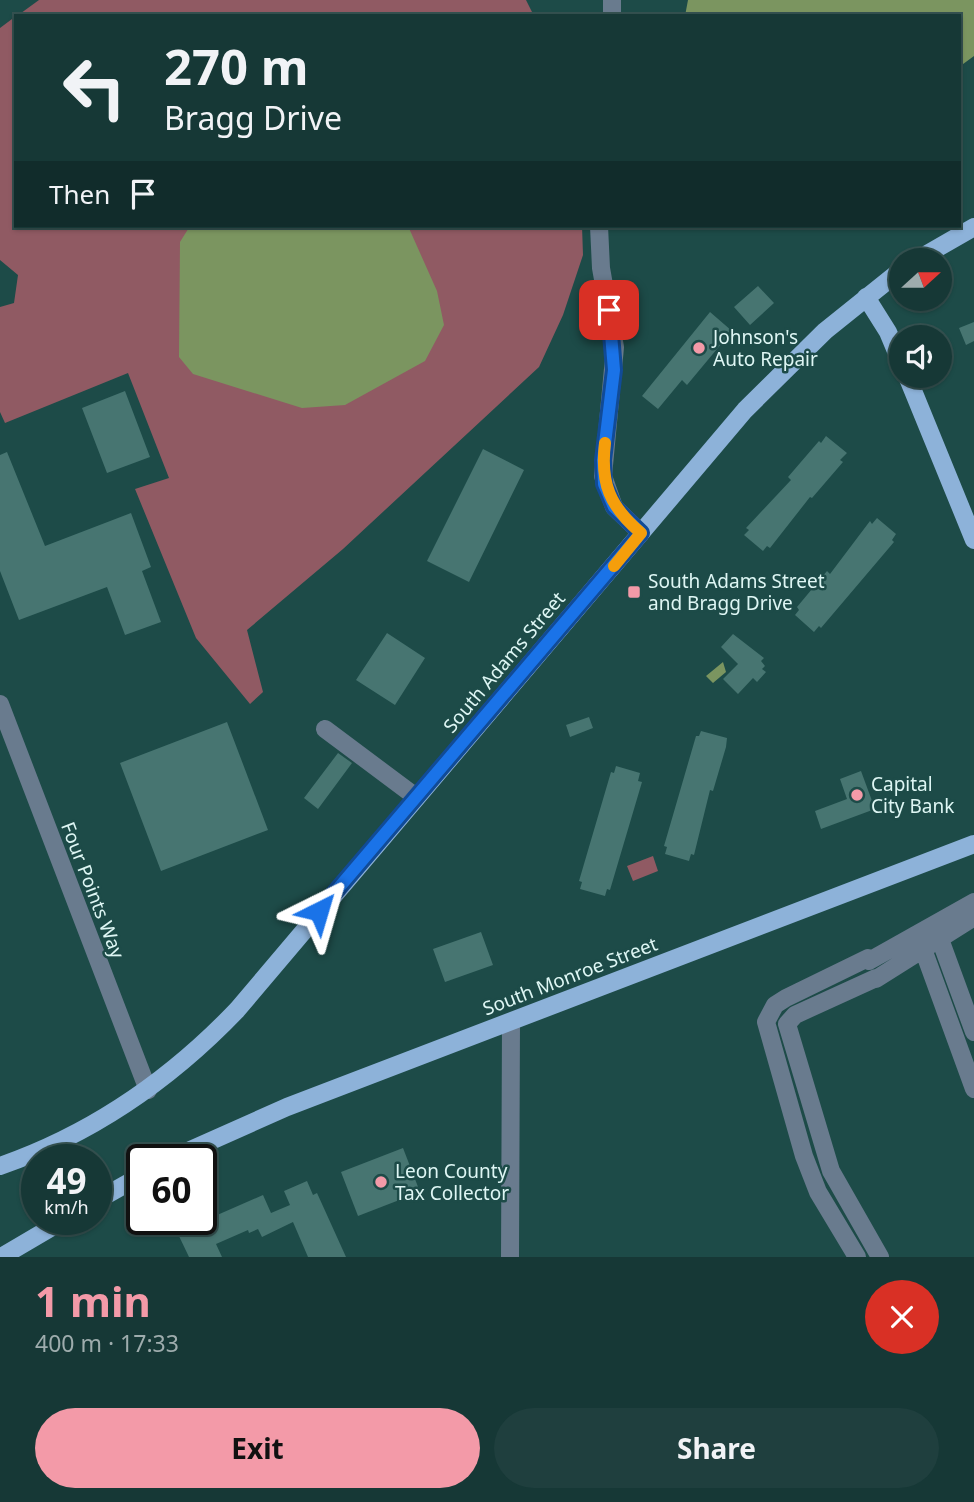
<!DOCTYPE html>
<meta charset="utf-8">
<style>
:root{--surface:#163836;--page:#1f3f3e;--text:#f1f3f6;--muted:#9eacad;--line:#355251;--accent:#f39aa8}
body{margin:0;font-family:"Noto Sans",sans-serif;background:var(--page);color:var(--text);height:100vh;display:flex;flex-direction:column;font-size:26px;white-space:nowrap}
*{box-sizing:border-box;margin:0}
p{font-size:23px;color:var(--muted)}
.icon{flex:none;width:38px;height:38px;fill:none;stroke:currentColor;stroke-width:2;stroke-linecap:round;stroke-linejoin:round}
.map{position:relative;height:1257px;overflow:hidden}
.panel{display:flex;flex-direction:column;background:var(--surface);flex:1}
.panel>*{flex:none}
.banner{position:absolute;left:14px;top:14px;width:947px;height:214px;border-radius:0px;box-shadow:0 2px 5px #0004,0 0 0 2px var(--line);background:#163836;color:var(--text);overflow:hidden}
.needle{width:46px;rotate:69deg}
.buttons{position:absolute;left:889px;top:248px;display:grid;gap:14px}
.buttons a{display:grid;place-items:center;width:63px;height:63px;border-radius:50%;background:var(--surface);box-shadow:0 2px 5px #0004,0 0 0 2px var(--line);font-size:35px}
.speed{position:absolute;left:21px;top:1144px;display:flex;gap:14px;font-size:35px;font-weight:700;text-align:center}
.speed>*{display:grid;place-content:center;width:91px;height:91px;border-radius:50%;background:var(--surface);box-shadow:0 2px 5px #0004,0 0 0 2px var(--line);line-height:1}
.speed small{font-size:18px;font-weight:400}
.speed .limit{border:4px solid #111;border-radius:10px;background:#fff;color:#111}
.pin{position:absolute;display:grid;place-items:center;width:60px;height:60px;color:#fff;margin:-30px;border-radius:14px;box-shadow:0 4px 10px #0006}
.me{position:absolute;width:77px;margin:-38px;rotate:40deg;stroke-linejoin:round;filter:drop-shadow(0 0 5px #0008)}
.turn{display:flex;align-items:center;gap:24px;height:147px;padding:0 35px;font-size:32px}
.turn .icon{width:91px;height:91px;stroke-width:2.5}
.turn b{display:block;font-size:49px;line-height:60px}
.then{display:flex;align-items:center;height:66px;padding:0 35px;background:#0003;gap:14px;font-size:26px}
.round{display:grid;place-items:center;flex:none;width:74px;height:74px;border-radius:37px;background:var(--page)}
.headline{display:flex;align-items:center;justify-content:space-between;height:119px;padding:0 35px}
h1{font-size:42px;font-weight:700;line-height:52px;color:var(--accent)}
.button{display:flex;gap:14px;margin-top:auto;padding:14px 35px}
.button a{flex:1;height:80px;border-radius:42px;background:var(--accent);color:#111;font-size:28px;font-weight:700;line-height:80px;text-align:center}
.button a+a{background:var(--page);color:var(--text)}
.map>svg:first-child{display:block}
.green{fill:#905a63}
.water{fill:#7b9560}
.building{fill:#477571}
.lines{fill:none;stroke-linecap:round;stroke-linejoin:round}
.minor{stroke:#697b8e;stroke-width:18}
.major{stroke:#8db2d9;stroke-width:18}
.route-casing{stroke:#114b97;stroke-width:18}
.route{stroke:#1a73e8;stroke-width:12}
.slow{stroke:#f59e0b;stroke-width:12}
.poi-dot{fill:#f39aa8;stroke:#1d4b48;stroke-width:2.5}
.labels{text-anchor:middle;stroke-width:5;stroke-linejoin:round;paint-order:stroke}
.poi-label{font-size:19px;fill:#def6f4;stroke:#1d4b48;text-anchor:start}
.street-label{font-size:19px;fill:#def6f4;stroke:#1d4b48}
</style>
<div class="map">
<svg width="974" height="1257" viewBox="0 0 974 1257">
<rect width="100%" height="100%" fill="#1d4b48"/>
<path class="green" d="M39,0H526L534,16H17Z
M16,16V226H582L583,255L563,315L539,367L343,549L247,630L263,692L250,704L196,638L135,489L169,478L128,373L5,423L0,412V307L14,303L18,275L0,260V28Z
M653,856L658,871L633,881L627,866Z"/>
<path class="water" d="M688,0H974V56L959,67V16H685Z
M190,226H408L437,291L444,325L425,361L345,405L302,408L193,374L179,357L180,242Z
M723,662L726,672L713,683L706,676Z"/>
<path class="building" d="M758,286L774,303L750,325L734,307Z
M710,312L732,331L687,385L682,380L658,409L642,396Z
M974,322V341L966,345L959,328Z
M125,391L150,457L107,473L82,408Z
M826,436L847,453L840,460L843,462L812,498L810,497L770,548L767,546L763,551L744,535L749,530L746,528L791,480L788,477L819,441L821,443Z
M483,449L524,470L469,582L427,561Z
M7,452L45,546L131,513L151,567L142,571L161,622L125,635L107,587L19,620L0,571V455Z
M877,518L896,534L892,540L894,542L821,628L819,626L814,632L795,615L799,610L797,607L827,571L830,574L870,521L872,524Z
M387,633L425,658L395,705L356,680Z
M733,634L764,658L761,661L765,666L762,669L766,672L757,682L753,678L738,694L723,679L738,664L721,647Z
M589,717L593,728L570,737L566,725Z
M227,722L268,830L161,871L120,763Z
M701,731L727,738L726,747L713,791L710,790L694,855L691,854L689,861L665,854L667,847L664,846L696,736H699Z
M338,753L352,763L318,809L304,798Z
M616,766L640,773L638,781L642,782L610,890L607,889L605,896L580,889L582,882L579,881L611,772L614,773Z
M861,771L875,809L821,829L815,811L847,799L840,779Z
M481,932L493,965L445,982L433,949Z
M403,1148L420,1192L358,1216L341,1172Z
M307,1181L313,1195L317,1193L346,1257H308L293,1222L262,1237L258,1229L249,1233L248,1230L216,1244L222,1257H189L178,1234L183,1230L263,1195L271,1213L290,1205L284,1191Z"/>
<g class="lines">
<path class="minor" d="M612,0V16
M599,226L601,268L615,347L603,476L614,507L641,533
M0,704L148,1090
M325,729L416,797
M940,939L974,1032
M923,949L974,1089
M869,961L974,902
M876,978L795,1015L787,1024L831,1171L880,1257
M876,979L974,917
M510,1257L511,1022
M857,1257L818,1192L804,1156L766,1022L775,1005L786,998L868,958"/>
<path class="major" d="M915,261L974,227
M866,297L888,332L901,363
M907,376L974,540
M168,1160L287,1107L974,844
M0,1166C92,1134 170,1080 237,1010L745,410L825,331L901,270
M96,1201L142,1175
M1,1257L64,1220"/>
</g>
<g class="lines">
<g class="route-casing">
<path id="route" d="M319,911L641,533L614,507L604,484L603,460L614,370L609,310"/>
</g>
<use href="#route" class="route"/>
<path class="slow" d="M605,443C600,483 610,507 641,533L614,566"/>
</g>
<g class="poi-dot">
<circle cx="699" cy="348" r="7"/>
<rect x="627" y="585" width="14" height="14" rx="3.5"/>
<circle cx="857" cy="795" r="7"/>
<circle cx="381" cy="1182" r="7"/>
</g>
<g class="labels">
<g class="poi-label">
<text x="713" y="344">Johnson's<tspan x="713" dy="22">Auto Repair</tspan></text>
<text x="648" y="588">South Adams Street<tspan x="648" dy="22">and Bragg Drive</tspan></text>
<text x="871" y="791">Capital<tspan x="871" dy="22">City Bank</tspan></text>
<text x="395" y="1178">Leon County<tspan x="395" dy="22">Tax Collector</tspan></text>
</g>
<g class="street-label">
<text transform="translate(504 662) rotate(-50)" y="7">South Adams Street</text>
<text transform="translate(93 890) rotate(69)" y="7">Four Points Way</text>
<text transform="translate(570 976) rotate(-21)" y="7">South Monroe Street</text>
</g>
</g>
</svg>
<div class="buttons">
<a><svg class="needle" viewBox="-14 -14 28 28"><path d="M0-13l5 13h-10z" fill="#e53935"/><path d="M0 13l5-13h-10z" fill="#9eacad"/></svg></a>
<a><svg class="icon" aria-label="sound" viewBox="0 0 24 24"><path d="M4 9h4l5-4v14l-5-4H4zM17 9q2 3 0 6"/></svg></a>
</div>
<div class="speed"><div>49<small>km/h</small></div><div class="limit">60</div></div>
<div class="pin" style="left:609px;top:310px;background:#d93025"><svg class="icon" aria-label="arrive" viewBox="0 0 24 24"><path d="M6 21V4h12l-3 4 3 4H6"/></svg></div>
<svg class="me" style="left:319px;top:911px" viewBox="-20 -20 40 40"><path d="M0-17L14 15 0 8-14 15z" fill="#1a73e8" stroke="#fff" stroke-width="4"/></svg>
<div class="banner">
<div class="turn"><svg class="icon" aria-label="left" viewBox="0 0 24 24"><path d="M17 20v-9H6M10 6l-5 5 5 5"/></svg><div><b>270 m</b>Bragg Drive</div></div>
<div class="then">Then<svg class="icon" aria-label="arrive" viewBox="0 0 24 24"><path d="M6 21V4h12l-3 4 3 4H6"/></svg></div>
</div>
</div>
<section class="panel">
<div class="headline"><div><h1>1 min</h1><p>400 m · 17:33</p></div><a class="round" style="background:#d93025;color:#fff"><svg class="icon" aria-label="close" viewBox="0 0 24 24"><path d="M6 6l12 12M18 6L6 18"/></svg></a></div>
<div class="button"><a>Exit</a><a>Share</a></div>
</section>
